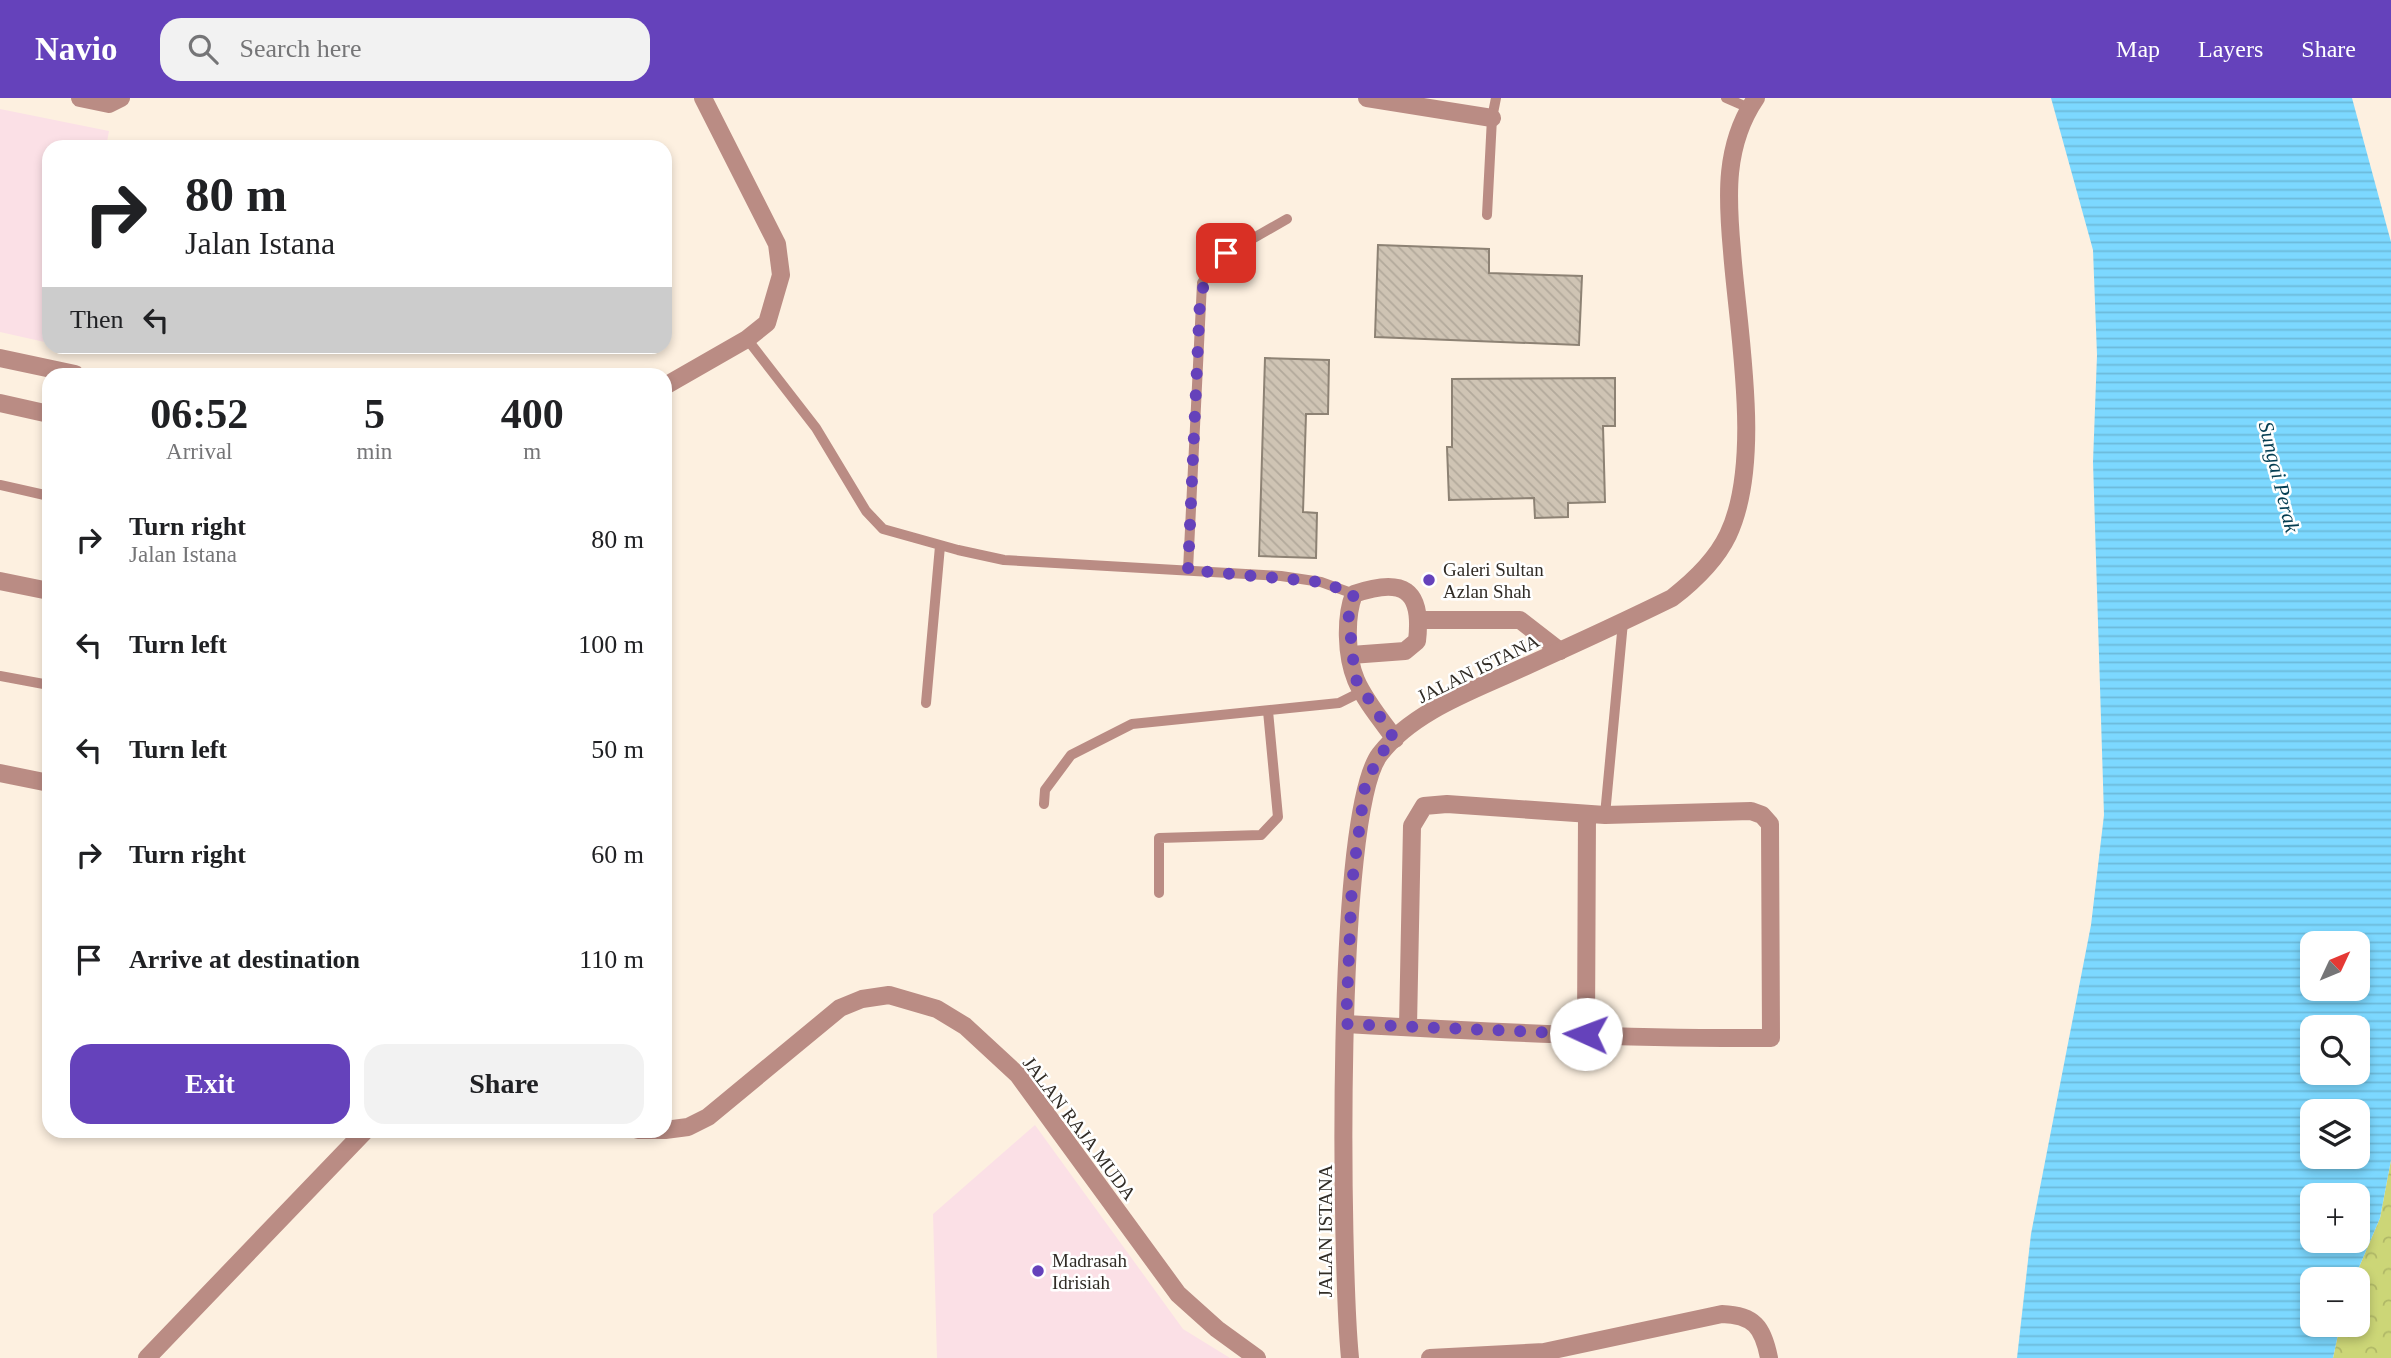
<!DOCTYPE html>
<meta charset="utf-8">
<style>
:root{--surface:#fff;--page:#f2f2f2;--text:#202124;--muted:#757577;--accent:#6542bb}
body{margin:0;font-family:"Times New Roman",serif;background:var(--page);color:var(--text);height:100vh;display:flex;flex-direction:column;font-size:26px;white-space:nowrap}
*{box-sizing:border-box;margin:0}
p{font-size:23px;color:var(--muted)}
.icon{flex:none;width:38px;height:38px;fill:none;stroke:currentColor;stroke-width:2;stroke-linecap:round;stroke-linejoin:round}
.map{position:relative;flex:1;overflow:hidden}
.side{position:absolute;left:42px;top:270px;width:630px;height:770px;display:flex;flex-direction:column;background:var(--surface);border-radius:21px;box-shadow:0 4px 10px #0003}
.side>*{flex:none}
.banner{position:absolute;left:42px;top:42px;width:630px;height:214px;border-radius:21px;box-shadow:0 4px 10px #0003;background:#fff;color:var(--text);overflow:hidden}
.needle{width:46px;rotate:46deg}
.buttons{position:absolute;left:2300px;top:833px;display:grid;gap:14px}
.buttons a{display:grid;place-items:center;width:70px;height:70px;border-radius:14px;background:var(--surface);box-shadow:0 4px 10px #0003;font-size:35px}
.pin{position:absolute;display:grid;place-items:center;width:60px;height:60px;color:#fff;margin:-30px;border-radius:14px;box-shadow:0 4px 10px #0006}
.me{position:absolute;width:77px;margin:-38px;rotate:272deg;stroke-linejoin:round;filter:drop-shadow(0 0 5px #0008)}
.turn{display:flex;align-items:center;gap:24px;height:147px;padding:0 28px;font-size:32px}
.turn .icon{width:91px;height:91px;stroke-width:2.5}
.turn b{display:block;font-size:49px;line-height:60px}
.then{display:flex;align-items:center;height:66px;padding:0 28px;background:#0003;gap:14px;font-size:26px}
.eta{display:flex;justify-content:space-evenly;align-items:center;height:119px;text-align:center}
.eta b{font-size:42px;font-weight:800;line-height:49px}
.action{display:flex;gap:14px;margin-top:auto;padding:14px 28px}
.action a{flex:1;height:80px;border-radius:21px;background:var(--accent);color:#fff;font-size:28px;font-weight:800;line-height:80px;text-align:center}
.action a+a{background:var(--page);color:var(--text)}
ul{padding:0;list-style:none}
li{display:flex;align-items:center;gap:21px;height:105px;padding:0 28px}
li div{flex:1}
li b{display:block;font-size:26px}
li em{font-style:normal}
header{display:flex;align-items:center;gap:42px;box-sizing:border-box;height:98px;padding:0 35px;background:var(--accent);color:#fff}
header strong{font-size:33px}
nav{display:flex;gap:38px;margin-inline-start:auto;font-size:24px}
.search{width:490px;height:63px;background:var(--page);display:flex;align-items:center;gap:18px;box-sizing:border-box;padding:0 24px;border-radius:21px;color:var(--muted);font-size:26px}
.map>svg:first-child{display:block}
.education{fill:#fbe0e6}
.forest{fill:url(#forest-crowns)}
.water{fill:url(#water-rules);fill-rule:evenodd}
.building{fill:url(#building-back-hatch);stroke:#8d8274;stroke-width:2}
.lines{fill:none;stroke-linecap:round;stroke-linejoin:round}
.service{stroke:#ba8c84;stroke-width:10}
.minor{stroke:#ba8c84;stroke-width:18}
.tertiary{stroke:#ba8c84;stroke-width:18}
.route{stroke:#6542bb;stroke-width:12;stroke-dasharray:0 21.6}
.poi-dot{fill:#6542bb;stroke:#fff;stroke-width:2.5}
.labels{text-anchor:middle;stroke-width:5;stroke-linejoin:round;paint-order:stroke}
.poi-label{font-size:19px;fill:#312c26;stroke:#fff;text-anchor:start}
.street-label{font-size:19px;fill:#312c26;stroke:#fff}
.water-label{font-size:21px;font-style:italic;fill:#053e52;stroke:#fff}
</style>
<header>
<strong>Navio</strong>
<div class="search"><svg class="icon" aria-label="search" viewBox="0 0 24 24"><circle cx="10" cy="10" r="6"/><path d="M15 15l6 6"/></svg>Search here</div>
<nav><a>Map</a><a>Layers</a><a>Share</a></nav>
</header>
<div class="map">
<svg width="2391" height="1260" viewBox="0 0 2391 1260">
<defs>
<pattern id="forest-crowns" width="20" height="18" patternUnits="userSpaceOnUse" patternTransform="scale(1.75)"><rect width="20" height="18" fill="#ccd677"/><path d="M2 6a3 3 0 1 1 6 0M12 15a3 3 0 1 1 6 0" fill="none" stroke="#b0b867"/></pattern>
<pattern id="water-rules" width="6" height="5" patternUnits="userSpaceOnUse" patternTransform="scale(1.75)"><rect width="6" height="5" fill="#7cd8ff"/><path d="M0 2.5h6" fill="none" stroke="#6cbada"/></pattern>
<pattern id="building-back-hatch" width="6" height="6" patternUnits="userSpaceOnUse" patternTransform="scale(1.75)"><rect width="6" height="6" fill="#cfc4b4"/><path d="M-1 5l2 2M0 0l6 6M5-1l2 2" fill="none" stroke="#b2a99b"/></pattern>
</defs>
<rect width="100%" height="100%" fill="#fdf0e0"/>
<path class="education" d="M0,11L109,33L106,49H49V245L0,234Z
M1035,1027L1183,1231L1230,1260H937L933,1116Z"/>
<path class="forest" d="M2391,1062V1260H2333L2340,1227H2357V1181H2354L2380,1120Z"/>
<path class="water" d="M2051,0H2352L2391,144V1062L2380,1120L2354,1181H2312V1227H2340L2333,1260H2017L2031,1136L2091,827L2104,717L2093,364L2097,257L2093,152ZM2312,845H2357V891H2312ZM2312,929H2357V975H2312ZM2312,1013H2357V1059H2312ZM2312,1097H2357V1143H2312Z"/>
<path class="building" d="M1378,147L1489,151V175L1582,178L1579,247L1375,239Z
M1265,260L1329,262L1328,316H1306L1303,414L1317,415L1316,460L1259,458Z
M1615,280V328H1603L1605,404L1568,405V419L1535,420L1534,400L1449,402L1447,349H1452V281Z"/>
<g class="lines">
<path class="service" d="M1726,0L1749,10
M1487,117L1492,20L1496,0
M747,241L816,330L866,413L883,431L958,452L1004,462L1281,478L1321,484L1354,496
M0,387L49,398
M1188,472L1202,185L1217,161L1287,121
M0,578L49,587
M926,605L940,448
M1044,706L1045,692L1071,657L1132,626L1339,605L1363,593
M1605,717L1623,524
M1159,795V740L1261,737L1278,719L1268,613"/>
<path class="minor" d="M80,0L109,6L121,0
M1367,0L1492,20
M0,260L75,276
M665,288L747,241L767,225L781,177L777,146L703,0
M0,305L49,316
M0,483L49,493
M1419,522H1520L1560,553
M1351,557L1405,553L1417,543C1423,491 1403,479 1354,496C1345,519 1346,558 1356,582C1365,603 1382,623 1395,641
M0,675L49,685
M1346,926C1487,934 1629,941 1771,940L1770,726L1762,717L1751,713L1605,717L1447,706L1424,708L1412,728L1408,929
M1586,936L1587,716
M638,1032H663
M665,1032L688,1029L708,1019L840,910L862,901L889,897L937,911L965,928L1018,977L1178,1196L1217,1231L1257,1260
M147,1260L366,1032
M1430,1260L1544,1254L1722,1216C1754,1217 1763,1229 1769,1260"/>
<path class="tertiary" d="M1350,1260C1341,1169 1334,715 1380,656C1414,612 1475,592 1524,569C1573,547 1623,524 1672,500C1694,483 1716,462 1728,437C1763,363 1738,234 1732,153C1727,99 1724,47 1756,0"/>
</g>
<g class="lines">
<path class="route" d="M1226,155L1208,172L1200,201L1188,472L1321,484L1354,496L1348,511L1355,580L1395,642L1380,656L1365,688L1352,785L1346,926L1586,936"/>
</g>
<g class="poi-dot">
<circle cx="1429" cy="482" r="7"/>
<circle cx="1038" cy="1173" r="7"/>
</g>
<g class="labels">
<g class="poi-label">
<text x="1443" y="478">Galeri Sultan<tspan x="1443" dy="22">Azlan Shah</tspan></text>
<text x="1052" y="1169">Madrasah<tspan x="1052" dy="22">Idrisiah</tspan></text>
</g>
<g class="street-label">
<text transform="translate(1478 570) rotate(-26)" y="7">JALAN ISTANA</text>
<text transform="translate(1080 1030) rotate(53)" y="7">JALAN RAJA MUDA</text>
<text transform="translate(1325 1133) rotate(-90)" y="7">JALAN ISTANA</text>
</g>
<g class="water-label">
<text transform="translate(2279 379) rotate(76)" y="7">Sungai Perak</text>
</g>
</g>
</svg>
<div class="buttons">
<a><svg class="needle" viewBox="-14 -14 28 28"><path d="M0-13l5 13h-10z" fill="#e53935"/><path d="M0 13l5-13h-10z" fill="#757577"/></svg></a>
<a><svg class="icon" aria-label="search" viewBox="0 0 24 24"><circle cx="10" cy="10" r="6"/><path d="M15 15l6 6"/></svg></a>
<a><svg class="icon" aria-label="layers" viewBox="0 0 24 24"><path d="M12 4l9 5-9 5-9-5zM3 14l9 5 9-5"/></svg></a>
<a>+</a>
<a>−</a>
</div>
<div class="pin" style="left:1226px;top:155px;background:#d93025"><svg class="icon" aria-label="arrive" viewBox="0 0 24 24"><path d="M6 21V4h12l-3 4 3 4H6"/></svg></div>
<svg class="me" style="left:1586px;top:936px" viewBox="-20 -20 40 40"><circle r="19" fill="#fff"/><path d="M0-13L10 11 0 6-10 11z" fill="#6542bb"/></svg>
<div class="banner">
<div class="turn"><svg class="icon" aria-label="right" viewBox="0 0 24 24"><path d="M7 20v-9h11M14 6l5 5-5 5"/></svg><div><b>80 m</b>Jalan Istana</div></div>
<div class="then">Then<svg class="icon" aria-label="left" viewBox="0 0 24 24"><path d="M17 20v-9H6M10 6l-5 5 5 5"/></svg></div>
</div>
<section class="side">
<div class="eta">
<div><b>06:52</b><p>Arrival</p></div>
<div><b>5</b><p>min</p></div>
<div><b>400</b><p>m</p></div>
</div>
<ul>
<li><svg class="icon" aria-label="right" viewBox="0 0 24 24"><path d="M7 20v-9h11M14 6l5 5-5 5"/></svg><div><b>Turn right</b><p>Jalan Istana</p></div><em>80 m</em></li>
<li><svg class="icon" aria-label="left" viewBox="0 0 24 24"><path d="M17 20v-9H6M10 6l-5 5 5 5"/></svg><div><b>Turn left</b></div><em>100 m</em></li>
<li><svg class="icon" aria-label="left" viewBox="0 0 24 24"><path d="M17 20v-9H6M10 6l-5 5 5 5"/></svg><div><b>Turn left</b></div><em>50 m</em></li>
<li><svg class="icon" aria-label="right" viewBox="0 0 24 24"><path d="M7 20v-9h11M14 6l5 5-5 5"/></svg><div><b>Turn right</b></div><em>60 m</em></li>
<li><svg class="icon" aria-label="arrive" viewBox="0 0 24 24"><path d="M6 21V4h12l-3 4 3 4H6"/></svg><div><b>Arrive at destination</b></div><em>110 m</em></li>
</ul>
<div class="action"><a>Exit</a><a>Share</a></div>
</section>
</div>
